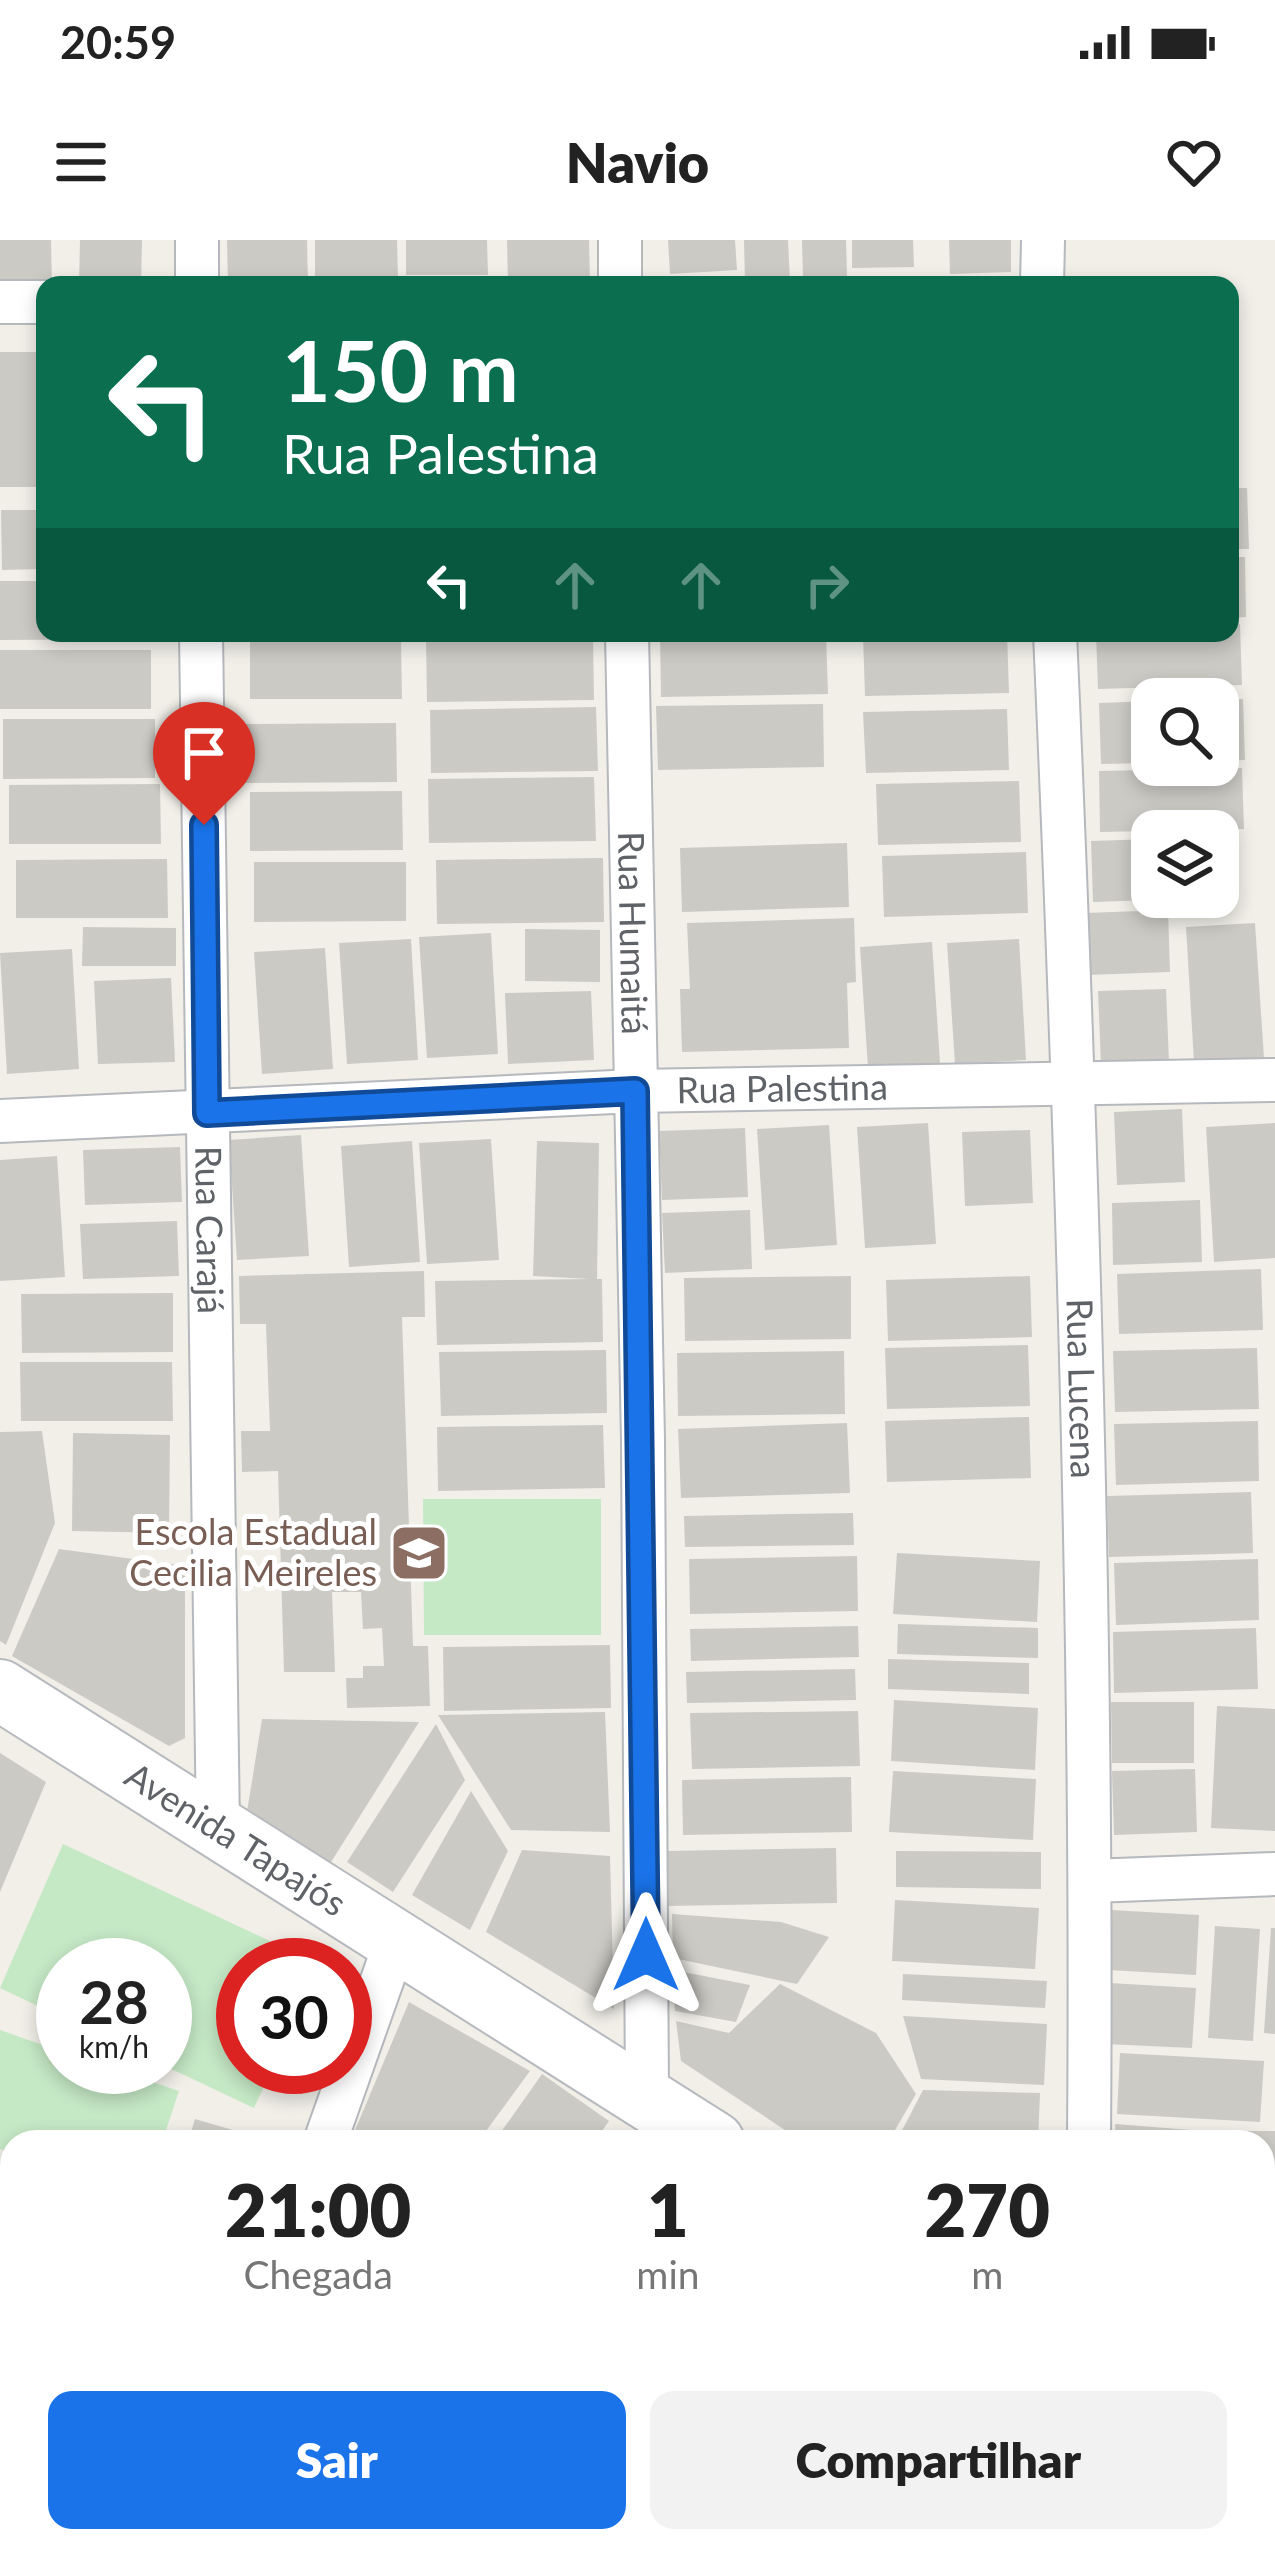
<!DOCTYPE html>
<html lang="pt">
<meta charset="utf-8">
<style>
:root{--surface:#fff;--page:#f2f2f2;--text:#222;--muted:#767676;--accent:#1a73e8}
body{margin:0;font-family:Lato,sans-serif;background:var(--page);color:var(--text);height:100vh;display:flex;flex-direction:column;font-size:45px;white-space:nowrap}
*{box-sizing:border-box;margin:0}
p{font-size:39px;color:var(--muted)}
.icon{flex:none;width:66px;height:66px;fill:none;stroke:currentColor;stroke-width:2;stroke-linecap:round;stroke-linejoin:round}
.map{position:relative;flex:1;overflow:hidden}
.side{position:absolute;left:0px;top:1890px;width:1275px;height:423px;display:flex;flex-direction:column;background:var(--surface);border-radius:36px 36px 0 0;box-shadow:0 6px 18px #0003}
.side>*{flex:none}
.top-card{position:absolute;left:36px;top:36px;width:1203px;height:366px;border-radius:24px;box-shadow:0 6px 18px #0003;background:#0b6e4f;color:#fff;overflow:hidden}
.fabs{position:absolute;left:1131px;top:438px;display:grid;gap:24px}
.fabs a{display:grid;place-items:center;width:108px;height:108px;border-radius:24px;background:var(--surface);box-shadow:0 6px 18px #0003;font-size:60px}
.speed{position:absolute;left:36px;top:1698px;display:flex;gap:24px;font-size:60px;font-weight:700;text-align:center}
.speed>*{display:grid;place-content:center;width:156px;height:156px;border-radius:50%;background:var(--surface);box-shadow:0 6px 18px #0003;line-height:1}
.speed small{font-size:30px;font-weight:400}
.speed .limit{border:18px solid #d22;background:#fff;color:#111}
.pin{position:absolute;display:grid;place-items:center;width:102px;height:102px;color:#fff;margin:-123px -51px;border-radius:50% 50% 50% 0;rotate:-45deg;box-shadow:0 0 12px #0007}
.pin .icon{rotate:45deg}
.me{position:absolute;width:132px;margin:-66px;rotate:0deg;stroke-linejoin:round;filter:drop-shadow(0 0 9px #0008)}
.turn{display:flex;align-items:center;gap:42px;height:252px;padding:0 48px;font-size:54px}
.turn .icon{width:156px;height:156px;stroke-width:2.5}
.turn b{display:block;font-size:84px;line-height:102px}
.lanes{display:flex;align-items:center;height:114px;padding:0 48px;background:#0003;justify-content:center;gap:60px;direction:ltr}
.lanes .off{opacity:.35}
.eta{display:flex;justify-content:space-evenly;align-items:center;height:204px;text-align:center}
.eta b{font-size:72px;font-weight:800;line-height:84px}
.action{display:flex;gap:24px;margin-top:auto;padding:24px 48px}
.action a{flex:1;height:138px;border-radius:24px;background:var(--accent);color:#fff;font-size:48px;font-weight:800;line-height:138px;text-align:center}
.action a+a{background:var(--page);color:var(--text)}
.status{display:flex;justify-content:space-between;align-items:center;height:84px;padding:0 60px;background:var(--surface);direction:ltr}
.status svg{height:33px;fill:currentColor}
header{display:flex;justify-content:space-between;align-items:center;height:156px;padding:0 48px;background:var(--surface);font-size:54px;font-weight:800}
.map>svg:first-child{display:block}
.green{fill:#c5e8c5}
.water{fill:#aadaff}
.building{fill:#cccac5}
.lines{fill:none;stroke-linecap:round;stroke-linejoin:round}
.service-casing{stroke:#b5b8bc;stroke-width:26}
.minor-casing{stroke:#b5b8bc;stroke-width:46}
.secondary-casing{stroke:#b6babf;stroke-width:64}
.service{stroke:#fff;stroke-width:21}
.minor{stroke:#fff;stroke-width:42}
.secondary{stroke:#fff;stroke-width:60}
.route-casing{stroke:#114b97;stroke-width:30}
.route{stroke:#1a73e8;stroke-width:21}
.labels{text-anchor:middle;stroke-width:10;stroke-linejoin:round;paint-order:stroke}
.street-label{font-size:36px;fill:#5f6368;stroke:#fff}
.education-label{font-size:36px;fill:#785e54;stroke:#fff;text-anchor:end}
</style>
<div class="status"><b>20:59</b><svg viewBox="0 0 49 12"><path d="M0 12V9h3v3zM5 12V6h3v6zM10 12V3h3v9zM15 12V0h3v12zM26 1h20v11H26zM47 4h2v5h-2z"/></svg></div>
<header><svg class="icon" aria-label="menu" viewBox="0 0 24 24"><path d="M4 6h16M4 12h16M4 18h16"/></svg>Navio<svg class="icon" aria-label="heart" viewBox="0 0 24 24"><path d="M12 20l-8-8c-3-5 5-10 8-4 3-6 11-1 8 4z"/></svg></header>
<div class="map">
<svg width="1275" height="2311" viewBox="0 0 1275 2311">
<rect width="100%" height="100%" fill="#f1efe8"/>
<path class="green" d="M423,1259H601V1395H424Z
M63,1604L321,1725H243V1827H273L254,1868L165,1826V1725H63V1778L0,1748Z
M0,1790L63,1812V1827H108L179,1851L162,1902H12V1913L0,1909Z"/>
<path class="water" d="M0,2023L12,2027V2178L0,2175Z"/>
<path class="building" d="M0,0H51L52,45L0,52Z
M80,0H142L141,45H79Z
M227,0H307L308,45H228Z
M315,0H397L398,39H315Z
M406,0H487L488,35H406Z
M507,0H589L590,44H508Z
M668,0H735L737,30L670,34Z
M744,0H788L790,42H745Z
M802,0H846L847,37L803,38Z
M852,0H913L914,27L852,28Z
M949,0H1011V32L950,34Z
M0,112H45V247H0Z
M1230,175H1237L1239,236L1230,237Z
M1230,248H1247L1249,309H1230Z
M1,270H45V329L2,330Z
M1230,317H1245L1246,377L1230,378Z
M0,341H45V393H149L150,399L0,400Z
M1240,384L1242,445L1098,449L1096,393H1230V385Z
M660,393H826L828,454L661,457Z
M1007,393L1009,453L865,456L863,395Z
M593,396L594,460L427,462L426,398Z
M401,399L402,459H250V400Z
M0,410H151V469H0Z
M1243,459L1245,520L1218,521V460Z
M1152,461V523L1101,524L1099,463Z
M823,464L824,527L658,530L656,466Z
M596,467L598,531L431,533L430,470Z
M1007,469L1009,530L866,533L863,472Z
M3,479H155V538L3,539Z
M396,483L397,542L244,543V484Z
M1242,528L1244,589L1100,592L1099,531Z
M594,537L596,601L429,603L428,539Z
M1019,541L1021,602L878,605L876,544Z
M160,544L161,604H9V545Z
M402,551L403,610L250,611V552Z
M1218,597H1235L1237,658L1218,659Z
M1152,599V660L1093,662L1091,601Z
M847,603L849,667L682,672L680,608Z
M1026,612L1028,673L884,677L882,616Z
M603,618L604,682L437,684L436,620Z
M167,619L168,678H16V620Z
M254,622H406V681L254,682Z
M1168,670L1170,732L1087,735L1085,673Z
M854,678L856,742L847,743L849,808L682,812L680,749H690L687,683Z
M1255,683L1264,818L1194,822L1186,687Z
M83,687L176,688V726H82Z
M525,689L600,690V742L525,741Z
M491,693L498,814L427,818L419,697Z
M411,699L418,820L347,824L339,703Z
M1019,699L1026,820L955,824L947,703Z
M932,702L940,823L868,828L860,707Z
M325,708L333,829L262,834L254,712Z
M72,709L79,829L7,834L0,713Z
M171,738L175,822L98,824L94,741Z
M1166,749L1169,822L1101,825L1098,751Z
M591,751L594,820L508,824L505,753Z
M1182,869L1185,942L1117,945L1114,872Z
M928,883L936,1004L865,1008L857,887Z
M1275,883V1018L1214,1022L1206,887Z
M829,885L837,1005L765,1010L757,889Z
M745,888L748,957L662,960L659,891Z
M1030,890L1033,963L965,966L962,892Z
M301,895L309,1016L237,1020L229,900Z
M491,899L499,1020L427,1024L419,903Z
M412,901L420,1022L349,1027L341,906Z
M537,901L599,903L597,1039H602L603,1102L437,1105L435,1041L590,1039L533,1036Z
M180,907L182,962L85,965L83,910Z
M57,916L65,1037L0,1041V920Z
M1200,960L1202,1022L1113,1025L1112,963Z
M750,970L752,1029L665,1033L662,973Z
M177,981L179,1036L83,1039L80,984Z
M1261,1029L1263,1090L1119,1094L1117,1034Z
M424,1031L425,1077H402L413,1406H428L430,1466L347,1468L346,1438H363V1426H384L382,1388L363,1389L361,1352H332L335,1432H284L278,1231L242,1232L241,1191H270L266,1084H240L239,1036Z
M851,1036V1099L685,1101L684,1038Z
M1030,1036L1032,1097L888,1101L886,1040Z
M173,1053V1112L22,1113L21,1054Z
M1028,1105L1030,1166L887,1169L885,1108Z
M1257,1108L1259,1169L1115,1172L1113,1111Z
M606,1110L607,1173L441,1176L439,1112Z
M844,1111L845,1174L678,1176L677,1113Z
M20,1122H172L173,1181H21Z
M1029,1177L1031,1238L887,1242L885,1181Z
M1258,1181L1259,1241L1116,1245L1114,1184Z
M847,1183L850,1253L681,1258L678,1189Z
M603,1185L605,1248L438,1251L437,1187Z
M42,1191L55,1283L6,1405L0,1401V1192Z
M73,1193L170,1195L169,1293L72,1291Z
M1251,1252L1253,1313L1109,1317L1107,1256Z
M853,1273L854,1305L685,1307L684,1276Z
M59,1309L185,1326V1498L169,1506L12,1416Z
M897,1313L1040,1321L1037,1382L893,1374Z
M857,1316L858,1371L690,1374L689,1319Z
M1258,1319L1259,1380L1116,1385L1114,1323Z
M898,1384L1038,1388V1418L897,1414Z
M858,1386L859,1417L691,1421L690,1389Z
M1256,1388L1258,1449L1114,1453L1113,1392Z
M610,1405L611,1468L444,1471L443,1407Z
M888,1419L1029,1423V1454L888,1449Z
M855,1429L856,1460L687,1463L686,1432Z
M894,1460L1038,1468L1035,1530L891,1521Z
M1111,1462H1194V1523H1112Z
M1217,1466L1275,1469V1591L1211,1588Z
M858,1471L860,1526L692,1529L690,1473Z
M605,1472L610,1592L511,1590L438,1475Z
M262,1479L419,1482L328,1627L247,1572Z
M436,1484L465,1540L393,1652L347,1622Z
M0,1513L46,1542L0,1652Z
M1195,1529L1197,1592L1114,1595L1112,1531Z
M893,1531L1036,1539L1033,1600L889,1592Z
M851,1537L852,1592L683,1595L682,1540Z
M471,1551L508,1611L470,1690L412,1655Z
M836,1608L837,1663L668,1666L667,1611Z
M522,1610L610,1616L614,1769L486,1692Z
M896,1611L1041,1612V1649L896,1647Z
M895,1660L1039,1668L1035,1729L892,1721Z
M1111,1670L1199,1675L1196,1735L1109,1730Z
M672,1674L781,1682L829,1697L797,1744L673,1718Z
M1215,1686L1260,1689L1253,1801L1208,1798Z
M1271,1688H1275V1794L1264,1793Z
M673,1730L750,1745L736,1782L675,1771Z
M903,1734L1047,1741L1045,1768L902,1760Z
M1109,1743L1196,1748L1192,1808L1106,1804Z
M780,1744L876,1793L916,1854L888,1902H803L681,1821L676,1781L729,1793Z
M409,1762L530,1831L478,1902H350Z
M903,1776L1047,1784L1044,1845L921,1839Z
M1120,1813L1264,1821L1260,1882L1117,1874Z
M542,1834L609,1881L594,1902H494Z
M923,1850L1040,1853L1038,1902H896Z
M195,1879L257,1897L255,1902H188Z
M1115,1884L1230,1893L1228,1902H1116Z
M1245,1891H1275V2078L1263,2077V1902H1243Z
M0,1927L12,1931V1994L0,1991Z
M1263,2207L1275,2208V2311H1219L1218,2301H1263Z
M226,2301H235L262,2311H223Z
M286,2301H399L395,2311H313Z
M408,2301H486L513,2310L404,2311Z
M499,2301H589L585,2311H526Z
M795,2301H880L879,2311H794Z
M1119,2301H1174V2303L1121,2311Z"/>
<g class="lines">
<g class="service-casing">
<path id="service" d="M1105,2301L1107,2311
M1071,2311L1073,2301"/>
</g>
<g class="minor-casing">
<g id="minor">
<path d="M197,0V45"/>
<path d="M620,0V45"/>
<path d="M1042,45L1043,0"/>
<path d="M0,62H45"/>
<path id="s1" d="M201,393L218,1589"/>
<path id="s2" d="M627,393L643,1201L647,1856"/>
<path id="s3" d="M1055,393C1077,896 1093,1399 1089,1902"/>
<path id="s4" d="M0,881L635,851L1275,840"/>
<path d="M1091,1641L1275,1634"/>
<path d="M325,1902L396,1701"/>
<path d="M182,2311L185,2301"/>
<path d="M613,2311L617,2301"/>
<path d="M907,2311L908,2301"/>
</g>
</g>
<g class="secondary-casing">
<g id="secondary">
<path id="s5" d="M0,1450L714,1902"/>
<path d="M1263,2125L1275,2126"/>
</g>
</g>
<use href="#service" class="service"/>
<use href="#minor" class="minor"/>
<use href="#secondary" class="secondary"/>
</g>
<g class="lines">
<g class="route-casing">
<path id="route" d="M204,585L207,873L635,851L646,1715"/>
</g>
<use href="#route" class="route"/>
</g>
<defs>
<g id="school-square" transform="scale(3)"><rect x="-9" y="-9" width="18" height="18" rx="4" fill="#8d6e63" stroke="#fff"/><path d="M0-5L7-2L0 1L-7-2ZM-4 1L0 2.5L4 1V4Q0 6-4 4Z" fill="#fff"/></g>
</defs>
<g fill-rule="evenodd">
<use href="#school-square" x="419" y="1313"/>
</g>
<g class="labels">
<g class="street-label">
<text dy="13" stroke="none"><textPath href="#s2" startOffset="300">Rua Humaitá</textPath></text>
<text dy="13" stroke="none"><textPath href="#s4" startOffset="783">Rua Palestina</textPath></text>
<text dy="13" stroke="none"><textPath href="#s1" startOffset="597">Rua Carajá</textPath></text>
<text dy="13" stroke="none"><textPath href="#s3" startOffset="756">Rua Lucena</textPath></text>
<text dy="13" stroke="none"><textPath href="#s5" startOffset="279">Avenida Tapajós</textPath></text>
</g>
<g class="education-label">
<text x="377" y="1305">Escola Estadual<tspan x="377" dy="41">Cecilia Meireles</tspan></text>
</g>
</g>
</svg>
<div class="fabs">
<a><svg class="icon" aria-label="search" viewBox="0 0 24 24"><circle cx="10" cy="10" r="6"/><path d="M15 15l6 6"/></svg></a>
<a><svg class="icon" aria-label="layers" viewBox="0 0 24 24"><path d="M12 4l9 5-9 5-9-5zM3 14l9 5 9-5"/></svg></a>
</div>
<div class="speed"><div>28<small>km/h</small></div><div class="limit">30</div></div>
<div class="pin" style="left:204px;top:585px;background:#d93025"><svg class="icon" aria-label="arrive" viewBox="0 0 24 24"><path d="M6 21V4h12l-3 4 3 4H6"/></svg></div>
<svg class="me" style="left:646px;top:1715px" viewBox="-20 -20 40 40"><path d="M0-17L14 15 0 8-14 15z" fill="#1a73e8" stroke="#fff" stroke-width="4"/></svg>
<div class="top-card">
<div class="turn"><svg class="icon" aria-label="left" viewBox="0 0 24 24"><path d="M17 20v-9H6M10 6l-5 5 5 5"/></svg><div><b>150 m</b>Rua Palestina</div></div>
<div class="lanes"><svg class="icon" aria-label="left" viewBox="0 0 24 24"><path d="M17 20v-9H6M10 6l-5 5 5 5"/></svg><svg class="icon off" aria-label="ahead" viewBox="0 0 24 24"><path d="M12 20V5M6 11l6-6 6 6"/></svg><svg class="icon off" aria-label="ahead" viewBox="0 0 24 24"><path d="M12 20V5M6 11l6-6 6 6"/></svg><svg class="icon off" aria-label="right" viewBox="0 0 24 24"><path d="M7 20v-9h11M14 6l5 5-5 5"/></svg></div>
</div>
<section class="side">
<div class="eta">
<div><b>21:00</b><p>Chegada</p></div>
<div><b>1</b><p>min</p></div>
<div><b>270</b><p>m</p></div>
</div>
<div class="action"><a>Sair</a><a>Compartilhar</a></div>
</section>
</div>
